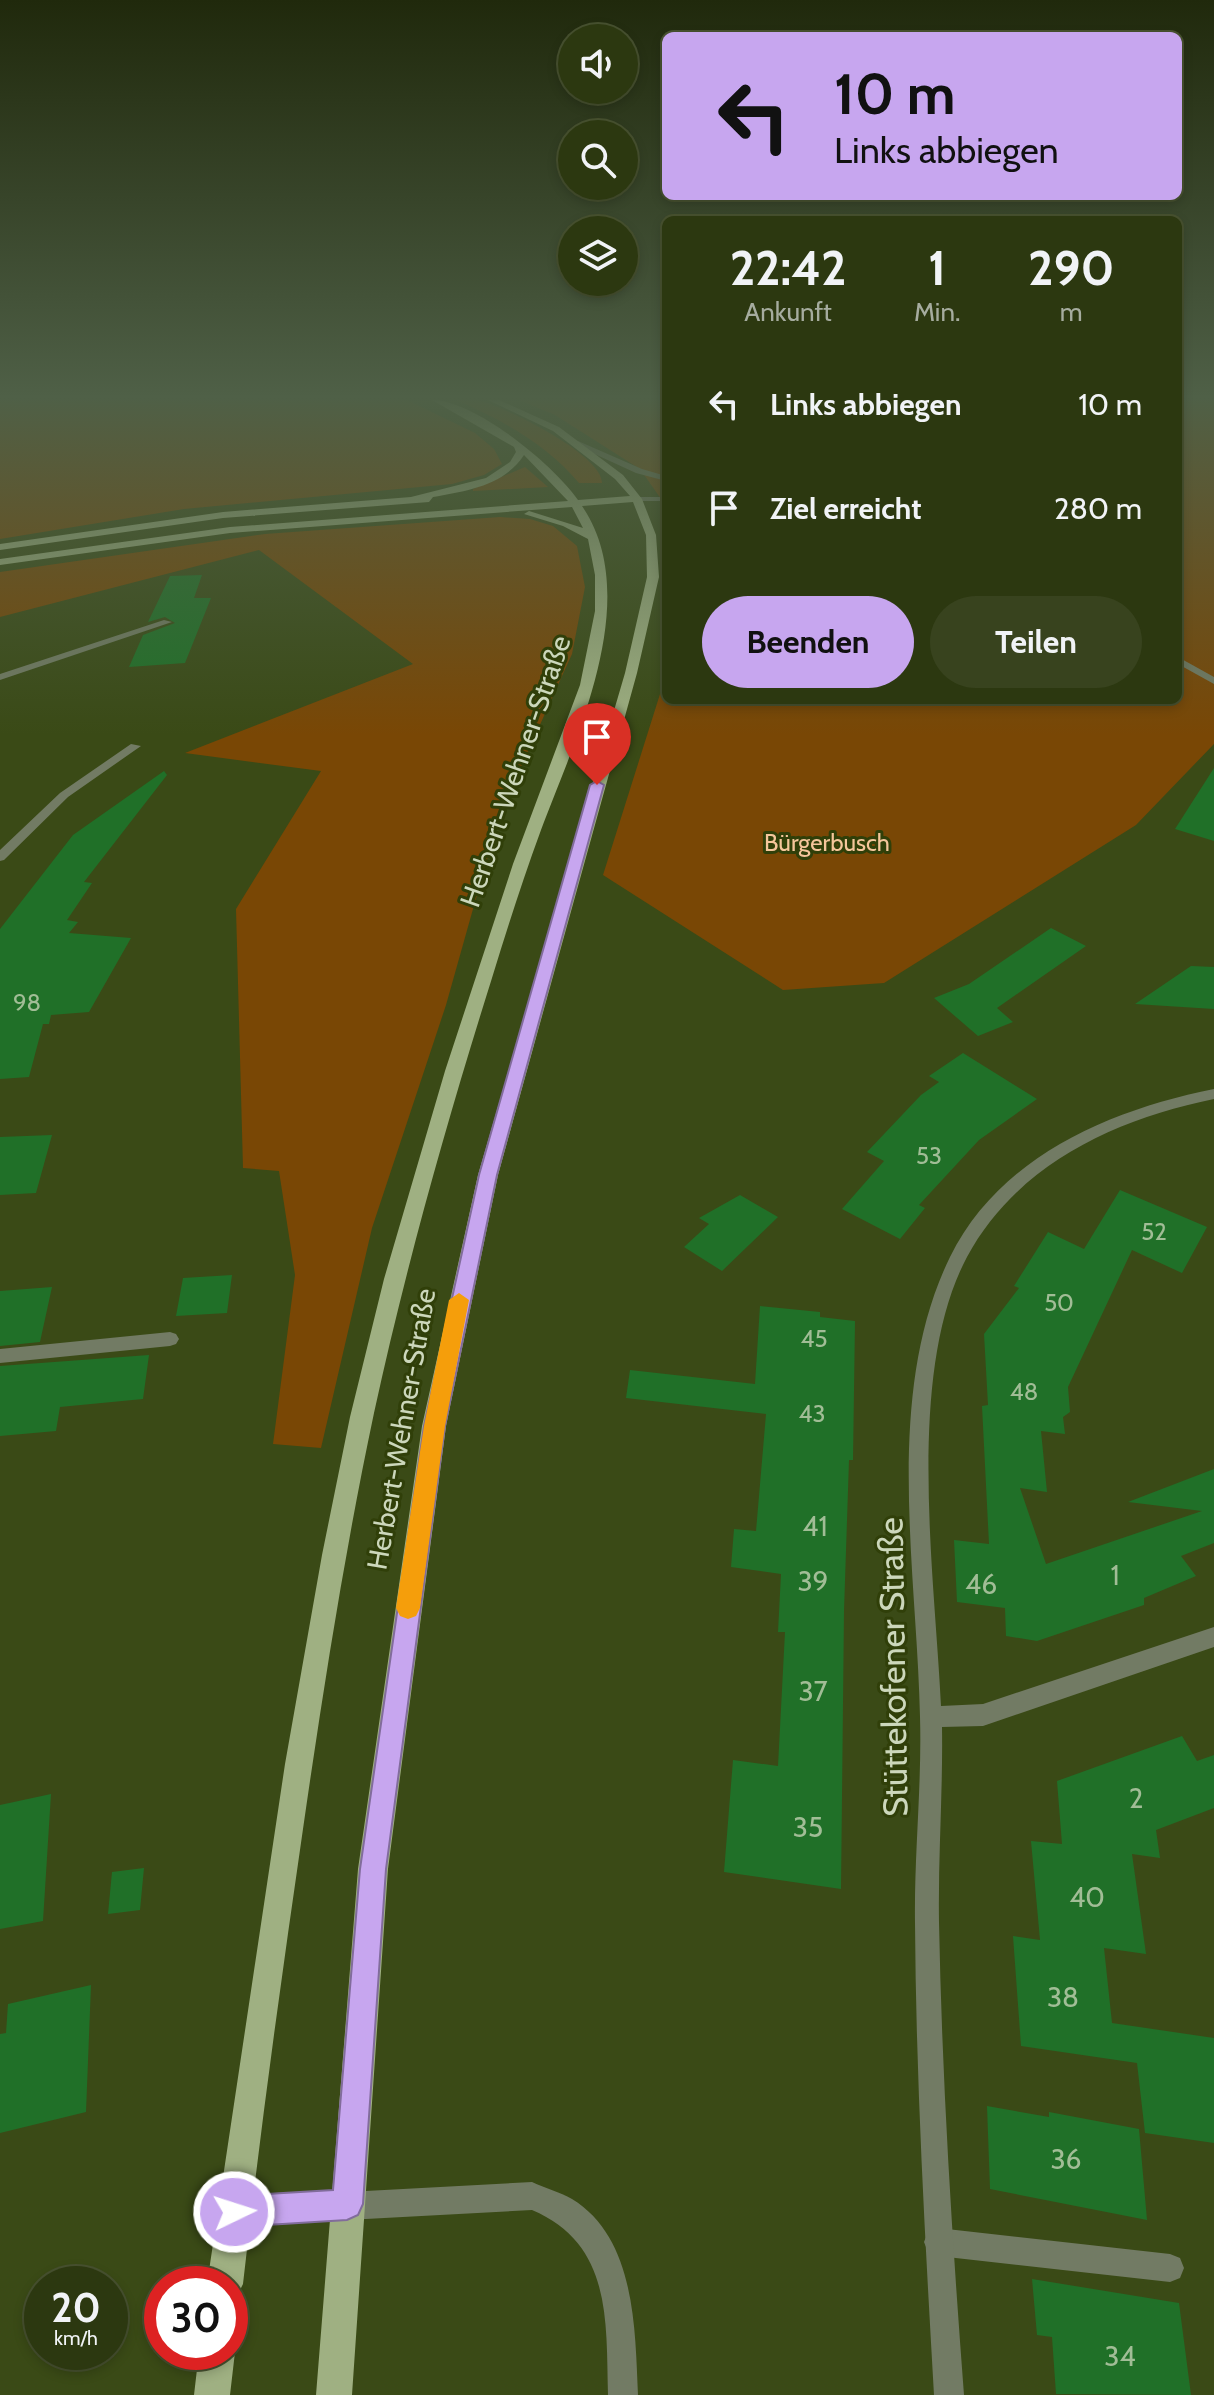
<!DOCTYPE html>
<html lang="de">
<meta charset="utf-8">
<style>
:root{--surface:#2c3810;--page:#38431e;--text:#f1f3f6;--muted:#a6ac9f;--line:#485230;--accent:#c7a6ef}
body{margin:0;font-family:Cabin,sans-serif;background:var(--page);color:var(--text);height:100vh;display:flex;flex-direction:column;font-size:30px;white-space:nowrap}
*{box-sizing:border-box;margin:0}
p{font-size:26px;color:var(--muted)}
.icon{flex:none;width:44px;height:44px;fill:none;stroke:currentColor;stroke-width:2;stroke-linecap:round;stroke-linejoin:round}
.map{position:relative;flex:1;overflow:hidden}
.details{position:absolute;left:662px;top:216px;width:520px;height:488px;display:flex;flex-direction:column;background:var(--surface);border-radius:12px;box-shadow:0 4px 12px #0003,0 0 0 2px var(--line)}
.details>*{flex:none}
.guide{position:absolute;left:662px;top:32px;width:520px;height:168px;border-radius:12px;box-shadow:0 4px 12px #0003,0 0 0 2px var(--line);background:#c7a6ef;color:#111;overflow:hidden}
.controls{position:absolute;left:558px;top:24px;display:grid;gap:16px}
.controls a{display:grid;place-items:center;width:80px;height:80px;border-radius:50%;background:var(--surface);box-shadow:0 4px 12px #0003,0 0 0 2px var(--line);font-size:40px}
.speed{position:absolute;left:24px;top:2266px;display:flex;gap:16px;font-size:40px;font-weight:700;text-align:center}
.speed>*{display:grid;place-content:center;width:104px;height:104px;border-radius:50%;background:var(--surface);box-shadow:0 4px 12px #0003,0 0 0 2px var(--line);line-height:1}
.speed small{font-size:20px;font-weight:400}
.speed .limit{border:12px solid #d22;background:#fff;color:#111}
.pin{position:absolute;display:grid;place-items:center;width:68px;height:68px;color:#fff;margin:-82px -34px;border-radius:50% 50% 50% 0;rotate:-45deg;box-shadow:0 0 8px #0007}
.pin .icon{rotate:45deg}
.me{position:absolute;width:88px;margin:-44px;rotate:86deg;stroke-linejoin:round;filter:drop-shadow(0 0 6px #0008)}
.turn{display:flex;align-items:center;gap:28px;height:168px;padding:0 40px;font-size:36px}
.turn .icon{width:104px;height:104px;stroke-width:2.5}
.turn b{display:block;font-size:56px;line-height:68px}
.eta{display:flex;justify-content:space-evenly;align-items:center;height:136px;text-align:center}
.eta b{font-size:48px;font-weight:700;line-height:56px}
.action{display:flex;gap:16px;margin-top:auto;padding:16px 40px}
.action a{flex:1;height:92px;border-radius:48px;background:var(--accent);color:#111;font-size:32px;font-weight:700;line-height:92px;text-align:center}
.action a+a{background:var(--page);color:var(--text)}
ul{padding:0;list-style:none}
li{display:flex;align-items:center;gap:24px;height:104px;padding:0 40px}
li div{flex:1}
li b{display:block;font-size:30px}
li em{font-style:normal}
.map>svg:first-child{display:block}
.green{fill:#794705}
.building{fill:#207028}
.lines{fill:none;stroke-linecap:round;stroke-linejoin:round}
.lane{fill:#727b64;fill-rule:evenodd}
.street{fill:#727b64;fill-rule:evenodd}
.primary{fill:#9fb082;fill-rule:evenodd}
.route{fill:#c7a6ef;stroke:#816c9b;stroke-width:2}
.slow{fill:#f59e0b}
.labels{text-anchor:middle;stroke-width:6;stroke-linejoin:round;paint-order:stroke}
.far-park-label{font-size:24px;fill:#f5c69b;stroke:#303f09}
.number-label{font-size:24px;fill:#a1bd96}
.street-label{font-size:28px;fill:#ccd7bb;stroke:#303f09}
.near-number-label{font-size:28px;fill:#a1bd96}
.near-street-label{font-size:34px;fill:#ccd7bb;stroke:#303f09}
</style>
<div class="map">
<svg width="1214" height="2395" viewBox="0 0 1214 2395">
<rect width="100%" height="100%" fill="#3a4a16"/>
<path class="green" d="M0,400H407L475,433L494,449L502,464L484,475L452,484L184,509L0,539Z
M456,400C464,400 474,399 481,401C507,408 603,455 602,483H579C547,445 501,419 456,400Z
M519,400H666V506L640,469L555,415Z
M1178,400H1214V744L1136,825L884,983L783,990L603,875L666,675V700H1178Z
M525,467L548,487L473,491V489Z
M500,517L530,519L553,526L577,546L585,587L572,654L500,813L446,1005L372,1228L321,1448L273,1444L295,1275L279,1171L243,1168L236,909L321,771L185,753L413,664L259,550L0,617V572L265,534Z"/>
<path class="building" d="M202,575L194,598H211L185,663L129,667L143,635L175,623L165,617L148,622L170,576Z
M1214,768V841L1175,829Z
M164,771L167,775L84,882L92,883L67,920L78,922L69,933L131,938L89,1012L51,1015L49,1024H43L29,1077L0,1079V929L73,835Z
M1051,928L1086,946L997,1008L1013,1022L978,1036L934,998L969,984Z
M1191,966L1214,967V1009L1135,1004Z
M963,1053L1037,1099L979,1140L919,1205L925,1208L900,1239L842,1209L884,1161L867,1152L921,1095L939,1082L929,1076Z
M52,1135L36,1193L0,1195V1137Z
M1120,1190L1207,1227L1182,1273L1132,1250L1068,1387L1070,1412L1063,1417L1065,1434L1041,1431L1047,1492L1020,1488L1046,1564L1202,1511L1128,1502L1214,1469V1543L1181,1556L1196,1576L1144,1598V1605L1037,1641L1006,1636L1005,1608L957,1602L954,1540L989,1544L982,1406L988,1405L984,1334L1019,1288L1014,1286L1048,1232L1084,1249Z
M740,1195L778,1217L722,1271L684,1247L709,1224L699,1218Z
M232,1275L227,1313L176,1316L183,1278Z
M52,1287L40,1342L0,1346V1291Z
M760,1306L820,1312V1317L855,1321L853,1460H849L844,1611L841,1889L724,1872L733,1760L778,1766L785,1632H778L781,1574L731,1567L734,1529L756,1531L766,1414L626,1398L630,1370L755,1384Z
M149,1355L143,1399L60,1407L56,1431L0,1436V1366Z
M1182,1736L1197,1761L1214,1755V1808L1156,1830L1160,1858L1132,1854L1146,1954L1104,1948L1112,2023L1214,2038V2143L1145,2133L1137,2063L1021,2046L1013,1936L1040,1940L1031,1841L1062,1844L1057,1781Z
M51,1794L43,1921L0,1929V1805Z
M144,1868L140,1910L108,1914L112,1872Z
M91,1985L86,2112L0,2133V2034L6,2033L8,2004Z
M987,2106L1049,2117V2112L1139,2129L1147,2220L990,2189Z
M1032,2279L1179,2303L1191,2395L1056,2394L1052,2337L1037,2335Z"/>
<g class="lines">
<path class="lane" d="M170,1332L176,1334L179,1339L176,1344L170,1346L0,1363V1349Z
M938,2228L1170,2254L1180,2258L1184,2268L1180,2278L1170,2282L938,2256L928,2252L924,2242L928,2232Z"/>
<path class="street" d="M578,441L642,469L666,476V481L636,473L575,445Z
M634,497H666V501H637Z
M164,620L172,622L0,680V674Z
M1178,657L1214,677V684L1178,664Z
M131,744L141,746L68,797L4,860L0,861V850L60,793Z
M1214,1089V1099C1116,1119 1017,1164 967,1257C905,1373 935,1576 941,1706L983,1704L1214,1627V1647L983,1726L942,1727C943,1792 938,1857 939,1922C942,2080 952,2237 964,2395H934C925,2238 916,2081 915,1923C914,1854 922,1785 920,1717C917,1570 883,1394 950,1257C1000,1156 1110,1110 1214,1089Z
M532,2182C545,2188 560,2192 572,2199C636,2238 635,2330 638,2395H608C606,2320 612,2244 532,2210L234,2226L224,2222L220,2212L224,2202L234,2198Z"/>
<path class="primary" d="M432,400C475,400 554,465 578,500L630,496L615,479L553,431L488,400H499L559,427L623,475L642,499L656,535L659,577L637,673L498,1175L446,1426L388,1869L352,2395H316L358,1869L422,1426L478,1175L625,673L647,577L646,535L633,502L582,506C645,598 575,739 541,830C523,879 507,929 492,978C447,1121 406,1266 374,1413C345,1550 323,1690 303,1829C281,1980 260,2132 243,2284L237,2296L230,2299V2284H207L285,1764L322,1555L350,1417L384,1279L445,1071L513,864L580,685L595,611V575L588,539L563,526L524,514L529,511L583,528L572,507L230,533L0,565V559L230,527L568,501L524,455C504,486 466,491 433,497L429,502L223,518L0,550V544L223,512L411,497L486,478L510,462L516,452L514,447Z
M230,2340L235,2352L230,2395H194L199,2352H230Z"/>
</g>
<linearGradient id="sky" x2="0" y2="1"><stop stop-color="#20290c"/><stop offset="0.54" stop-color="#4f6047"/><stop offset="1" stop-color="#4f6047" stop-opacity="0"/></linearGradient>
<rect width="1214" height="735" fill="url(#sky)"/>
<path class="route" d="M597,781L604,785L497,1175L445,1426L386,1869L363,2204L358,2215L347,2220L234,2227L223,2223L219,2212L223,2201L234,2196L333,2190L360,1869L424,1426L479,1175L590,785Z"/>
<path class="slow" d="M459,1293L469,1300L445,1426L420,1608L416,1616L408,1619L400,1616L396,1608L424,1426L449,1300Z"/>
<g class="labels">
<g class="far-park-label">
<text x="827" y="851">Bürgerbusch</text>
</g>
<g class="number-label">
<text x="27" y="1011">98</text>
<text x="929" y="1164">53</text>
<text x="1154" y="1240">52</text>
<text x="1059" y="1311">50</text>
<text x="814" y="1347">45</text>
<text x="1024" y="1400">48</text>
<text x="812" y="1422">43</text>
</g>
<g class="street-label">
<text transform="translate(515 771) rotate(-71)" y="10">Herbert-Wehner-Straße</text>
<text transform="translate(401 1429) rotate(-80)" y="10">Herbert-Wehner-Straße</text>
</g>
<g class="near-number-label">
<text x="815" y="1536">41</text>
<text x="1115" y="1585">1</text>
<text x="813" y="1591">39</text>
<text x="981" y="1594">46</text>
<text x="813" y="1701">37</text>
<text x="1136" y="1808">2</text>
<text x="808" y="1837">35</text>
<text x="1087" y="1907">40</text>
<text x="1063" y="2007">38</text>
<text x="1066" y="2169">36</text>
<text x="1120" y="2366">34</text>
</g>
<g class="near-street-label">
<text transform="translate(893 1667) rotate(-91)" y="12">Stüttekofener Straße</text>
</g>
</g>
</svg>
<div class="controls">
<a><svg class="icon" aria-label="sound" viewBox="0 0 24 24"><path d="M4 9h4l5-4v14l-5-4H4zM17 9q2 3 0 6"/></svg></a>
<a><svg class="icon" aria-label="search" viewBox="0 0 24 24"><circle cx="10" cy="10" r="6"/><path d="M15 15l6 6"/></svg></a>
<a><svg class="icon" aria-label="layers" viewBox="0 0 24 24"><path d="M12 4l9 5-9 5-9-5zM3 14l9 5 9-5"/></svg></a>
</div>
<div class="speed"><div>20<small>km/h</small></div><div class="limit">30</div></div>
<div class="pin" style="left:597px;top:785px;background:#d93025"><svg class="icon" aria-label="arrive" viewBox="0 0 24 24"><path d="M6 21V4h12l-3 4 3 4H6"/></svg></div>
<svg class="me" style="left:234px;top:2212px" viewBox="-20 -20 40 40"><circle r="17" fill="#c7a6ef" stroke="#fff" stroke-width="3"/><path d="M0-11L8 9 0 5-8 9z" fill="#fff"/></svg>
<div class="guide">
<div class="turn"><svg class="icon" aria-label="left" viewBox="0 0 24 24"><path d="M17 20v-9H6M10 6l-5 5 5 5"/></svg><div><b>10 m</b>Links abbiegen</div></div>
</div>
<section class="details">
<div class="eta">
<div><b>22:42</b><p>Ankunft</p></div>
<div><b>1</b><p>Min.</p></div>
<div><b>290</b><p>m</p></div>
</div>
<ul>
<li><svg class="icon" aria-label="left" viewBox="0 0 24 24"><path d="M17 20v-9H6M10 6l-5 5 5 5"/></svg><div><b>Links abbiegen</b></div><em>10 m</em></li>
<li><svg class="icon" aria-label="arrive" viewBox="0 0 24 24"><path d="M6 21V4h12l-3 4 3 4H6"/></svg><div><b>Ziel erreicht</b></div><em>280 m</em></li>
</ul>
<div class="action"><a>Beenden</a><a>Teilen</a></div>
</section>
</div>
